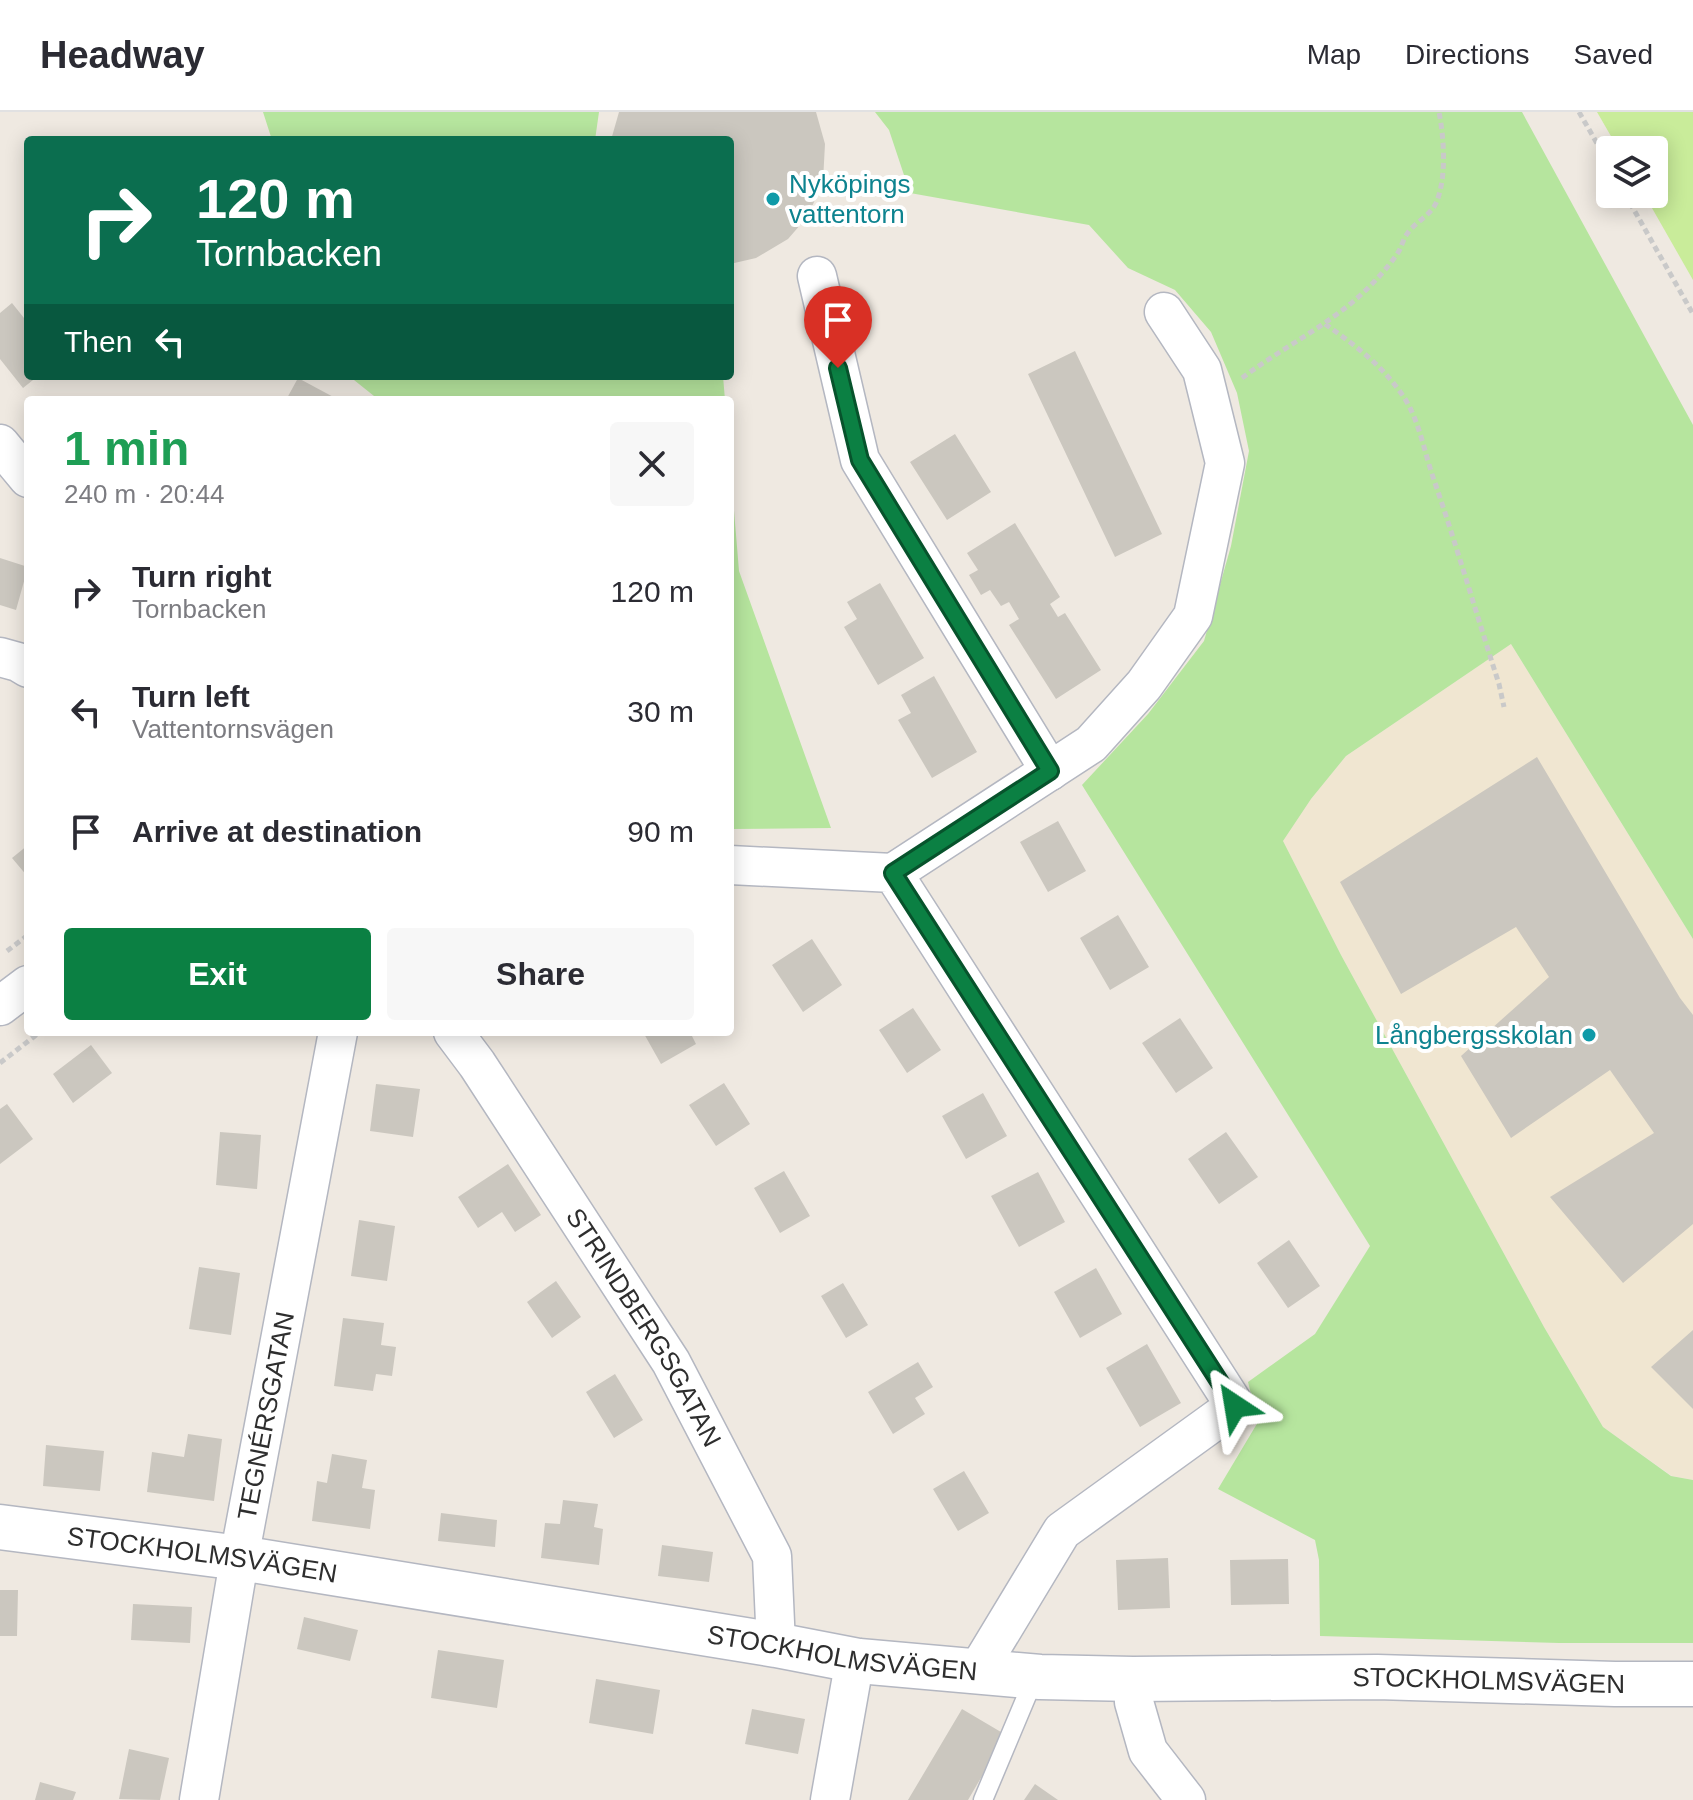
<!DOCTYPE html>
<meta charset="utf-8">
<style>
:root{--surface:#fff;--page:#f7f7f7;--text:#2b2b33;--muted:#7c7c81;--line:#e1e1e2;--accent:#0b8043}
body{margin:0;font-family:Helvetica,sans-serif;background:var(--page);color:var(--text);height:100vh;display:flex;flex-direction:column;font-size:30px;white-space:nowrap}
*{box-sizing:border-box;margin:0}
p{font-size:26px;color:var(--muted)}
.icon{flex:none;width:44px;height:44px;fill:none;stroke:currentColor;stroke-width:2;stroke-linecap:round;stroke-linejoin:round}
.map{position:relative;flex:1;overflow:hidden}
.side{position:absolute;left:24px;top:284px;width:710px;height:640px;display:flex;flex-direction:column;background:var(--surface);border-radius:8px;box-shadow:0 4px 20px #0003}
.side>*{flex:none}
.guide{position:absolute;left:24px;top:24px;width:710px;height:244px;border-radius:8px;box-shadow:0 4px 20px #0003;background:#0b6e4f;color:#fff;overflow:hidden}
.tools{position:absolute;left:1596px;top:24px;display:grid;gap:16px}
.tools a{display:grid;place-items:center;width:72px;height:72px;border-radius:8px;background:var(--surface);box-shadow:0 4px 20px #0003;font-size:40px}
.pin{position:absolute;display:grid;place-items:center;width:68px;height:68px;color:#fff;margin:-82px -34px;border-radius:50% 50% 50% 0;rotate:-45deg;box-shadow:0 0 8px #0007}
.pin .icon{rotate:45deg}
.me{position:absolute;width:88px;margin:-44px;rotate:327deg;stroke-linejoin:round;filter:drop-shadow(0 0 6px #0008)}
.turn{display:flex;align-items:center;gap:28px;height:168px;padding:0 40px;font-size:36px}
.turn .icon{width:104px;height:104px;stroke-width:2.5}
.turn b{display:block;font-size:56px;line-height:68px}
.then{display:flex;align-items:center;height:76px;padding:0 40px;background:#0003;gap:16px;font-size:30px}
.round{display:grid;place-items:center;flex:none;width:84px;height:84px;border-radius:8px;background:var(--page)}
.head{display:flex;align-items:center;justify-content:space-between;height:136px;padding:0 40px}
h1{font-size:48px;font-weight:600;line-height:60px;color:#1e9e55}
.primary-button{display:flex;gap:16px;margin-top:auto;padding:16px 40px}
.primary-button a{flex:1;height:92px;border-radius:8px;background:var(--accent);color:#fff;font-size:32px;font-weight:600;line-height:92px;text-align:center}
.primary-button a+a{background:var(--page);color:var(--text)}
ul{padding:0;list-style:none}
li{display:flex;align-items:center;gap:24px;height:120px;padding:0 40px}
li div{flex:1}
li b{display:block;font-size:30px}
li em{font-style:normal}
header{display:flex;align-items:center;gap:48px;box-sizing:border-box;height:112px;padding:0 40px;background:var(--surface);border-bottom:2px solid var(--line)}
header strong{font-size:38px}
nav{display:flex;gap:44px;margin-inline-start:auto;font-size:28px}
.map>svg:first-child{display:block}
.education{fill:#f0e6d1}
.green{fill:#b6e59e}
.pitch{fill:#c9ec9a}
.building{fill:#cbc7bf}
.lines{fill:none;stroke-linecap:round;stroke-linejoin:round}
.service-casing{stroke:#b4b7c1;stroke-width:21}
.minor-casing{stroke:#b4b7c1;stroke-width:41}
.tertiary-casing{stroke:#b4b7c1;stroke-width:47}
.path{stroke:#c9c9c9;stroke-width:5;stroke-dasharray:6 4;stroke-linecap:butt}
.service{stroke:#fff;stroke-width:18}
.minor{stroke:#fff;stroke-width:38}
.tertiary{stroke:#fff;stroke-width:44}
.route-casing{stroke:#07532c;stroke-width:20}
.route{stroke:#0b8043;stroke-width:14}
.culture-dot{fill:#0f9aa8;stroke:#fff;stroke-width:3}
.labels{text-anchor:middle;stroke-width:8;stroke-linejoin:round;paint-order:stroke}
.culture-label{font-size:26px;fill:#0d838f;stroke:#fff;text-anchor:start}
.street-label{font-size:26px;fill:#2e2e2e;stroke:#fff}
</style>
<header>
<strong>Headway</strong>
<nav><a>Map</a><a>Directions</a><a>Saved</a></nav>
</header>
<div class="map">
<svg width="1693" height="1688" viewBox="0 0 1693 1688">
<rect width="100%" height="100%" fill="#efe9e1"/>
<path class="education" d="M1511,532L1693,827V1368L1672,1364L1603,1315L1544,1215L1341,843L1283,729L1311,687L1346,644Z"/>
<path class="green" d="M263,0H599L595,28H272Z
M875,0H1522L1693,313V827L1511,532L1346,644L1311,687L1283,729L1341,843L1544,1215L1603,1315L1671,1364L1693,1368V1531H1559L1320,1524L1319,1448L1315,1428L1218,1377L1258,1310L1248,1270L1315,1222L1370,1134L1082,673L1148,602L1204,529L1231,434L1249,339L1237,281L1211,220L1175,178L1128,156L1089,113L910,81L889,18Z
M349,264H723L725,288H379Z
M730,350L739,459L831,716L730,717Z"/>
<path class="pitch" d="M1597,0H1693V168L1644,82H1654V38H1619Z"/>
<path class="building" d="M619,0H816L825,32L823,69L808,104L788,127L756,146L730,152V28H611Z
M12,191L28,211V264H38L23,276L0,247V201Z
M1075,239L1162,422L1115,445L1028,262Z
M298,266L339,288H286Z
M955,322L991,380L947,408L910,350Z
M1015,411L1060,485L1050,492L1058,505L1065,501L1101,558L1056,587L1009,513L1019,507L1009,490L1001,494L990,478L981,483L969,463L978,458L967,441Z
M0,446L28,455L16,498L0,493Z
M880,471L924,546L878,573L844,515L857,507L847,490Z
M934,564L977,640L932,666L898,608L911,601L901,583Z
M1537,645L1680,886L1693,903V1112L1623,1171L1550,1085L1654,1021L1610,958L1511,1026L1461,944L1549,865L1516,815L1401,882L1340,770Z
M1058,709L1086,759L1048,780L1020,730Z
M28,733V765L12,746Z
M1118,803L1149,855L1110,878L1080,826Z
M812,827L842,873L803,900L772,853Z
M913,896L941,938L907,961L879,918Z
M1180,906L1213,956L1176,981L1142,931Z
M643,920H690L696,932L661,952Z
M91,933L112,961L73,991L53,962Z
M724,971L750,1012L716,1034L689,993Z
M376,972L420,977L413,1025L370,1019Z
M983,981L1007,1024L966,1047L942,1004Z
M7,992L33,1027L0,1052V997Z
M220,1020L261,1023L257,1077L216,1073Z
M1226,1020L1258,1065L1219,1092L1188,1047Z
M508,1052L541,1103L515,1120L502,1100L478,1116L458,1085Z
M784,1059L810,1104L780,1121L754,1076Z
M1038,1060L1065,1110L1019,1135L991,1084Z
M359,1108L395,1114L387,1169L351,1164Z
M1289,1128L1320,1174L1288,1196L1257,1151Z
M199,1155L240,1161L231,1223L189,1217Z
M1096,1156L1122,1202L1080,1226L1054,1180Z
M556,1169L581,1205L552,1226L527,1190Z
M843,1171L868,1213L846,1226L821,1184Z
M343,1206L384,1211L381,1233L396,1235L392,1264L376,1262L373,1279L334,1274Z
M1693,1218V1297L1651,1255Z
M1147,1232L1181,1291L1140,1315L1106,1256Z
M918,1250L933,1275L915,1286L925,1302L893,1322L868,1280Z
M615,1262L643,1308L614,1326L586,1280Z
M188,1322L222,1327L214,1389L147,1380L152,1340L184,1345Z
M46,1333L104,1339L100,1379L43,1374Z
M332,1342L367,1348L362,1376L375,1378L370,1417L312,1409L317,1369L327,1371Z
M964,1359L989,1401L958,1419L933,1377Z
M563,1388L598,1392L594,1415L603,1417L599,1453L541,1446L545,1411L560,1412Z
M441,1401L497,1408L495,1435L438,1429Z
M662,1433L713,1440L709,1470L658,1464Z
M1168,1446L1170,1496L1118,1498L1116,1448Z
M1288,1447L1289,1492L1231,1493L1230,1448Z
M0,1478H18L17,1524H0Z
M133,1492L192,1495L190,1531L131,1528Z
M304,1505L358,1518L350,1549L297,1537Z
M438,1538L504,1548L497,1596L431,1586Z
M596,1567L660,1578L653,1622L589,1611Z
M752,1597L805,1607L798,1642L745,1632Z
M962,1597L1006,1623L968,1688H908Z
M129,1637L169,1646L160,1688L119,1687Z
M40,1670L76,1680L73,1688H35Z
M1035,1672L1058,1688H1024Z"/>
<g class="lines">
<g class="service-casing">
<path id="service" d="M983,1688L1028,1581L1038,1568"/>
</g>
<g class="minor-casing">
<g id="minor">
<path d="M817,164L860,348L1050,659"/>
<path d="M0,332L28,366"/>
<path d="M0,545L18,550L28,556"/>
<path d="M730,753L893,761L1235,1294L1062,1419L976,1561"/>
<path d="M893,761L1091,632L1144,573L1193,504L1225,351L1202,258L1164,200"/>
<path d="M0,894L28,873"/>
<path id="s1" d="M453,920L477,952L671,1250L772,1444L776,1533"/>
<path d="M1133,1567L1134,1590L1148,1639L1186,1688"/>
<path id="s2" d="M199,1688L243,1425L338,920"/>
<path d="M830,1688L852,1564L859,1549"/>
</g>
</g>
<g class="tertiary-casing">
<g id="tertiary">
<path id="s3" d="M0,1415L240,1446L776,1533L859,1549L1040,1565L1133,1567L1377,1565L1615,1572H1693"/>
</g>
</g>
<path class="path" d="M1579,0L1610,54
M1625,82L1693,202
M1325,212C1352,231 1378,250 1398,277C1419,303 1423,337 1434,368C1457,435 1477,504 1499,572L1504,595
M1242,266C1283,235 1330,213 1367,177C1378,166 1391,152 1399,139C1402,134 1403,127 1407,122C1414,111 1430,104 1436,91C1447,66 1444,26 1439,0
M7,839L28,823
M0,951L40,920"/>
<use href="#service" class="service"/>
<use href="#minor" class="minor"/>
<use href="#tertiary" class="tertiary"/>
</g>
<g class="lines">
<g class="route-casing">
<path id="route" d="M838,256L860,348L1050,659L893,761L1235,1294"/>
</g>
<use href="#route" class="route"/>
</g>
<g class="culture-dot">
<circle cx="773" cy="87" r="8"/>
<circle cx="1589" cy="923" r="8"/>
</g>
<g class="labels">
<g class="culture-label">
<text x="789" y="81">Nyköpings<tspan x="789" dy="30">vattentorn</tspan></text>
<text x="1573" y="932" text-anchor="end">Långbergsskolan</text>
</g>
<g class="street-label">
<text dy="9" stroke="none"><textPath href="#s1" startOffset="352">STRINDBERGSGATAN</textPath></text>
<text dy="9" stroke="none"><textPath href="#s2" startOffset="390">TEGNÉRSGATAN</textPath></text>
<text dy="9" stroke="none"><textPath href="#s3" startOffset="204">STOCKHOLMSVÄGEN</textPath></text>
<text dy="9" stroke="none"><textPath href="#s3" startOffset="852">STOCKHOLMSVÄGEN</textPath></text>
<text dy="9" stroke="none"><textPath href="#s3" startOffset="1500">STOCKHOLMSVÄGEN</textPath></text>
</g>
</g>
</svg>
<div class="tools">
<a><svg class="icon" aria-label="layers" viewBox="0 0 24 24"><path d="M12 4l9 5-9 5-9-5zM3 14l9 5 9-5"/></svg></a>
</div>
<div class="pin" style="left:838px;top:256px;background:#d93025"><svg class="icon" aria-label="arrive" viewBox="0 0 24 24"><path d="M6 21V4h12l-3 4 3 4H6"/></svg></div>
<svg class="me" style="left:1235px;top:1294px" viewBox="-20 -20 40 40"><path d="M0-17L14 15 0 8-14 15z" fill="#0b8043" stroke="#fff" stroke-width="4"/></svg>
<div class="guide">
<div class="turn"><svg class="icon" aria-label="right" viewBox="0 0 24 24"><path d="M7 20v-9h11M14 6l5 5-5 5"/></svg><div><b>120 m</b>Tornbacken</div></div>
<div class="then">Then<svg class="icon" aria-label="left" viewBox="0 0 24 24"><path d="M17 20v-9H6M10 6l-5 5 5 5"/></svg></div>
</div>
<section class="side">
<div class="head"><div><h1>1 min</h1><p>240 m · 20:44</p></div><a class="round"><svg class="icon" aria-label="close" viewBox="0 0 24 24"><path d="M6 6l12 12M18 6L6 18"/></svg></a></div>
<ul>
<li><svg class="icon" aria-label="right" viewBox="0 0 24 24"><path d="M7 20v-9h11M14 6l5 5-5 5"/></svg><div><b>Turn right</b><p>Tornbacken</p></div><em>120 m</em></li>
<li><svg class="icon" aria-label="left" viewBox="0 0 24 24"><path d="M17 20v-9H6M10 6l-5 5 5 5"/></svg><div><b>Turn left</b><p>Vattentornsvägen</p></div><em>30 m</em></li>
<li><svg class="icon" aria-label="arrive" viewBox="0 0 24 24"><path d="M6 21V4h12l-3 4 3 4H6"/></svg><div><b>Arrive at destination</b></div><em>90 m</em></li>
</ul>
<div class="primary-button"><a>Exit</a><a>Share</a></div>
</section>
</div>
